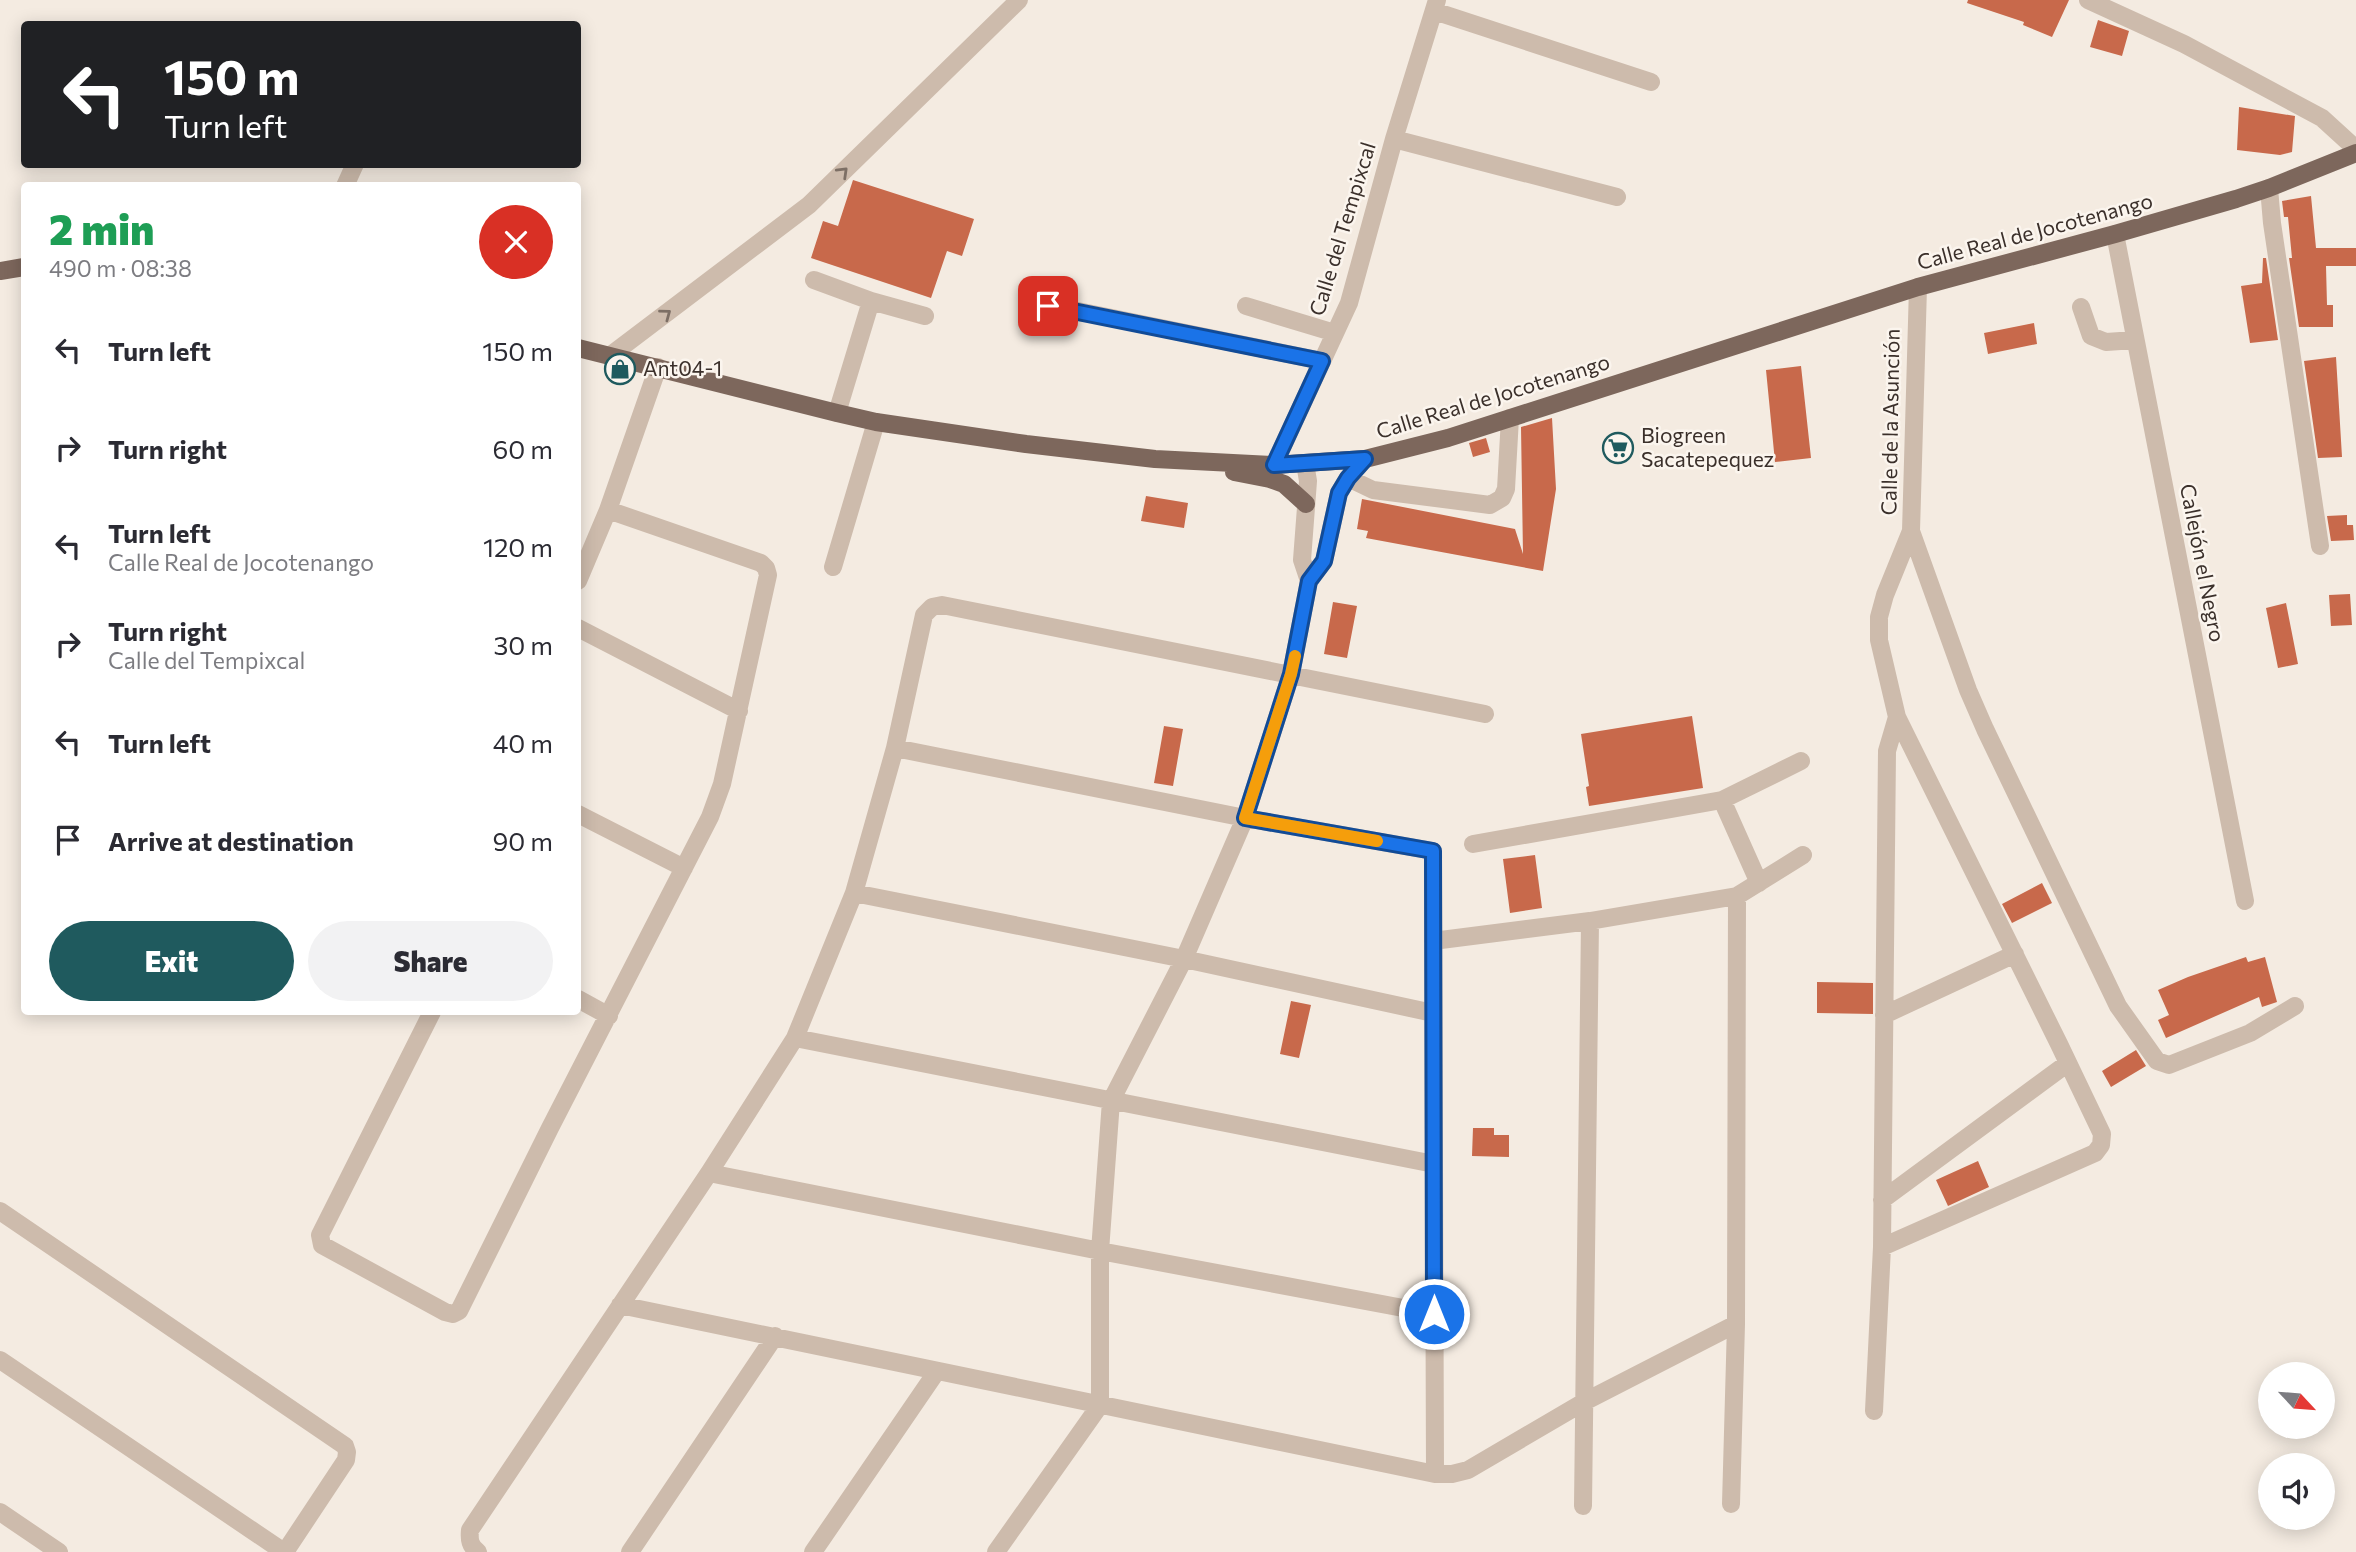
<!DOCTYPE html>
<meta charset="utf-8">
<style>
:root{--surface:#fff;--page:#f2f2f3;--text:#2b2b33;--muted:#7c7c81;--accent:#1f5a5e}
body{margin:0;font-family:Commissioner,sans-serif;background:var(--page);color:var(--text);height:100vh;display:flex;flex-direction:column;font-size:26px;white-space:nowrap}
*{box-sizing:border-box;margin:0}
p{font-size:23px;color:var(--muted)}
.icon{flex:none;width:38px;height:38px;fill:none;stroke:currentColor;stroke-width:2;stroke-linecap:round;stroke-linejoin:round}
.map{position:relative;flex:1;overflow:hidden}
.side{position:absolute;left:21px;top:182px;width:560px;height:833px;display:flex;flex-direction:column;background:var(--surface);border-radius:7px;box-shadow:0 4px 18px #0003}
.side>*{flex:none}
.guide{position:absolute;left:21px;top:21px;width:560px;height:147px;border-radius:7px;box-shadow:0 4px 18px #0003;background:#202124;color:#fff;overflow:hidden}
.needle{width:46px;rotate:116deg}
.buttons{position:absolute;left:2258px;top:1362px;display:grid;gap:14px}
.buttons a{display:grid;place-items:center;width:77px;height:77px;border-radius:50%;background:var(--surface);box-shadow:0 4px 18px #0003;font-size:35px}
.pin{position:absolute;display:grid;place-items:center;width:60px;height:60px;color:#fff;margin:-30px;border-radius:14px;box-shadow:0 4px 10px #0006}
.me{position:absolute;width:77px;margin:-38px;rotate:0deg;stroke-linejoin:round;filter:drop-shadow(0 0 5px #0008)}
.turn{display:flex;align-items:center;gap:24px;height:147px;padding:0 28px;font-size:32px}
.turn .icon{width:91px;height:91px;stroke-width:2.5}
.turn b{display:block;font-size:49px;line-height:60px}
.round{display:grid;place-items:center;flex:none;width:74px;height:74px;border-radius:37px;background:var(--page)}
.head{display:flex;align-items:center;justify-content:space-between;height:119px;padding:0 28px}
h1{font-size:42px;font-weight:800;line-height:52px;color:#1e9e55}
.button{display:flex;gap:14px;margin-top:auto;padding:14px 28px}
.button a{flex:1;height:80px;border-radius:42px;background:var(--accent);color:#fff;font-size:28px;font-weight:800;line-height:80px;text-align:center}
.button a+a{background:var(--page);color:var(--text)}
ul{padding:0;list-style:none}
li{display:flex;align-items:center;gap:21px;height:98px;padding:0 28px}
li div{flex:1}
li b{display:block;font-size:26px}
li em{font-style:normal}
.map>svg:first-child{display:block}
.building{fill:#c8694b}
.lines{fill:none;stroke-linecap:round;stroke-linejoin:round}
.minor{stroke:#cdbbac;stroke-width:18}
.major{stroke:#7d675c;stroke-width:18}
.oneway{stroke:#7d6f65}
.route-casing{stroke:#114b97;stroke-width:18}
.route{stroke:#1a73e8;stroke-width:12}
.slow{stroke:#f59e0b;stroke-width:12}
.labels{text-anchor:middle;stroke-width:5;stroke-linejoin:round;paint-order:stroke}
.street-label{font-size:21px;fill:#3b302b;stroke:#fbf5ee}
.poi-label{font-size:21px;fill:#3b302b;stroke:#fbf5ee;text-anchor:start}
</style>
<div class="map">
<svg width="2356" height="1552" viewBox="0 0 2356 1552">
<rect width="100%" height="100%" fill="#f4ebe1"/>
<path class="building" d="M1968,0H2069L2052,37L2023,25L2024,22L1967,3Z
M2098,20L2129,31L2122,56L2090,47Z
M2239,107L2295,116L2292,152L2280,155L2237,150Z
M853,180L974,219L962,256L947,251L931,298L811,258L823,221L838,226Z
M2311,196L2316,248H2356V266H2326L2327,305H2333V327H2299L2289,258H2292L2288,217H2284L2282,201Z
M2263,258H2266L2278,340L2250,343L2241,286L2262,283Z
M2034,323L2037,344L1988,354L1984,333Z
M2336,357L2342,457L2318,458L2304,361Z
M1801,366L1811,458L1775,462L1766,370Z
M1552,418L1556,489L1543,571L1366,538L1368,531L1357,529L1362,499L1515,529L1523,554L1521,427Z
M1486,438L1490,452L1473,457L1469,443Z
M1146,496L1188,503L1184,528L1141,521Z
M2347,515V525H2353L2354,540L2331,541L2327,516Z
M2350,594L2352,625L2331,626L2329,595Z
M1333,602L1357,606L1347,658L1324,654Z
M2286,603L2298,664L2278,668L2266,608Z
M1692,716L1703,788L1589,806L1586,787L1589,786L1581,734Z
M1164,726L1183,729L1173,786L1154,783Z
M1535,855L1542,908L1510,913L1503,859Z
M2042,883L2052,903L2012,923L2002,904Z
M2246,957L2248,962L2265,957L2277,1002L2262,1007L2259,997L2166,1038L2158,1020L2169,1015L2158,990L2188,977Z
M1817,982L1873,983V1014L1817,1013Z
M1291,1001L1311,1005L1299,1058L1280,1054Z
M2136,1050L2146,1066L2111,1087L2102,1071Z
M1473,1128H1494V1135H1509V1157L1472,1156Z
M1978,1161L1989,1187L1948,1206L1936,1180Z"/>
<g class="lines">
<path class="minor" d="M2088,0L2184,44L2322,118L2356,149
M1434,11L1651,82
M1394,139L1617,197
M345,186L355,164
M2269,188L2272,223L2320,546
M2115,234L2245,901
M814,280L871,301
M1048,305L1322,361
M1246,306L1335,333
M2081,307L2091,336L2106,342L2135,340
M611,355L809,205L1019,0
M837,413L871,301L925,316
M1305,463L1308,481L1302,560L1309,581
M1274,465L1349,303L1394,139L1437,0
M1348,478L1373,490L1490,505L1502,498L1506,489L1510,418
M1911,531L1968,690L1985,729L2118,1006L2157,1061L2169,1065L2250,1033L2295,1006
M833,567L876,422
M578,581L608,510L658,367
M578,628L739,711
M895,748L1245,818L1433,851L1435,1474
M1722,800L1759,883
M578,814L684,868
M1473,844L1722,800L1801,761
M854,893L1184,959L1433,1013
M1433,941L1590,921L1737,896L1803,855
M578,999L609,1016
M432,1012L320,1235L322,1245L445,1312L453,1314L459,1311L550,1128L710,817L722,784L768,575L766,568L761,563L608,510
M1884,1015L2015,954
M795,1038L1434,1164
M709,1173L1100,1251L1435,1314
M1882,1200L2068,1063
M0,1211L345,1446L347,1452L346,1460L285,1552
M1882,1247L2095,1153L2101,1145L2102,1134L2059,1044L1897,717L1879,640V617L1885,595L1911,531L1918,287
M620,1305L1435,1474H1452L1468,1470L1584,1402L1736,1324
M0,1360L284,1552
M1874,1411L1882,1247L1887,751L1897,717
M1731,1504L1736,1324L1737,896
M1583,1506L1590,921
M0,1512L59,1552
M478,1552C470,1546 469,1540 470,1530L709,1173L795,1038L854,893L895,748L924,615L932,607L942,605L1485,714
M630,1552L775,1336
M813,1552L937,1371
M996,1552L1100,1405V1251L1111,1101L1184,959L1245,818L1291,674L1309,581L1324,561L1339,493L1348,478L1365,459"/>
<path class="major" d="M0,271L24,267
M578,348L837,413L876,422L1026,444L1155,459L1274,465L1365,459L1448,438L1918,287L2115,234L2236,199L2269,188L2356,153
M1234,472L1270,479L1284,484L1306,504"/>
</g>
<defs><path id="oneway-chevron" d="M-2-3.5L2.5 0L-2 3.5" fill="none" stroke-width="1.6" stroke-linecap="round" stroke-linejoin="round" transform="scale(1.75)"/></defs>
<g class="oneway">
<use href="#oneway-chevron" transform="translate(843 172) rotate(-44)"/>
<use href="#oneway-chevron" transform="translate(666 314) rotate(-37)"/>
</g>
<g class="lines">
<g class="route-casing">
<path id="route" d="M1048,306L1322,361L1274,465L1365,459L1348,478L1339,493L1324,561L1309,581L1291,674L1245,818L1433,851L1434,1314"/>
</g>
<use href="#route" class="route"/>
<path class="slow" d="M1295,656L1291,674L1245,818L1377,841"/>
</g>
<defs>
<g id="shop-ring" transform="scale(1.575)"><circle r="9.5" fill="#fbf5ee" stroke="#1f5a5e" stroke-width="1.5"/><path d="M-5-2.5h2.3a2.7 3.5 0 0 1 5.4 0H5L5.5 6h-11ZM-1.5-2.5h3a1.5 2.3 0 0 0-3 0Z" fill="#1f5a5e"/></g>
<g id="supermarket-ring" transform="scale(1.575)"><circle r="9.5" fill="#fbf5ee" stroke="#1f5a5e" stroke-width="1.5"/><path d="M-6-5.5h2.5l.6 2H6L4.5 2H-2.5L-4.4-4H-6ZM-1.5 3.2a1.3 1.3 0 1 0 .1 0ZM3 3.2a1.3 1.3 0 1 0 .1 0Z" fill="#1f5a5e"/></g>
</defs>
<g fill-rule="evenodd">
<use href="#shop-ring" x="620" y="369"/>
<use href="#supermarket-ring" x="1618" y="448"/>
</g>
<g class="labels">
<g class="street-label">
<text transform="translate(1343 229) rotate(-73)" y="7">Calle del Tempixcal</text>
<text transform="translate(2035 232) rotate(-15)" y="7">Calle Real de Jocotenango</text>
<text transform="translate(1493 397) rotate(-17)" y="7">Calle Real de Jocotenango</text>
<text transform="translate(1891 422) rotate(-89)" y="7">Calle de la Asunción</text>
<text transform="translate(2202 563) rotate(79)" y="7">Callejón el Negro</text>
</g>
<g class="poi-label">
<text x="643" y="376">Ant04-1</text>
<text x="1641" y="443">Biogreen<tspan x="1641" dy="24">Sacatepequez</tspan></text>
</g>
</g>
</svg>
<div class="buttons">
<a><svg class="needle" viewBox="-14 -14 28 28"><path d="M0-13l5 13h-10z" fill="#e53935"/><path d="M0 13l5-13h-10z" fill="#7c7c81"/></svg></a>
<a><svg class="icon" aria-label="sound" viewBox="0 0 24 24"><path d="M4 9h4l5-4v14l-5-4H4zM17 9q2 3 0 6"/></svg></a>
</div>
<div class="pin" style="left:1048px;top:306px;background:#d93025"><svg class="icon" aria-label="arrive" viewBox="0 0 24 24"><path d="M6 21V4h12l-3 4 3 4H6"/></svg></div>
<svg class="me" style="left:1434px;top:1314px" viewBox="-20 -20 40 40"><circle r="17" fill="#1a73e8" stroke="#fff" stroke-width="3"/><path d="M0-11L8 9 0 5-8 9z" fill="#fff"/></svg>
<div class="guide">
<div class="turn"><svg class="icon" aria-label="left" viewBox="0 0 24 24"><path d="M17 20v-9H6M10 6l-5 5 5 5"/></svg><div><b>150 m</b>Turn left</div></div>
</div>
<section class="side">
<div class="head"><div><h1>2 min</h1><p>490 m · 08:38</p></div><a class="round" style="background:#d93025;color:#fff"><svg class="icon" aria-label="close" viewBox="0 0 24 24"><path d="M6 6l12 12M18 6L6 18"/></svg></a></div>
<ul>
<li><svg class="icon" aria-label="left" viewBox="0 0 24 24"><path d="M17 20v-9H6M10 6l-5 5 5 5"/></svg><div><b>Turn left</b></div><em>150 m</em></li>
<li><svg class="icon" aria-label="right" viewBox="0 0 24 24"><path d="M7 20v-9h11M14 6l5 5-5 5"/></svg><div><b>Turn right</b></div><em>60 m</em></li>
<li><svg class="icon" aria-label="left" viewBox="0 0 24 24"><path d="M17 20v-9H6M10 6l-5 5 5 5"/></svg><div><b>Turn left</b><p>Calle Real de Jocotenango</p></div><em>120 m</em></li>
<li><svg class="icon" aria-label="right" viewBox="0 0 24 24"><path d="M7 20v-9h11M14 6l5 5-5 5"/></svg><div><b>Turn right</b><p>Calle del Tempixcal</p></div><em>30 m</em></li>
<li><svg class="icon" aria-label="left" viewBox="0 0 24 24"><path d="M17 20v-9H6M10 6l-5 5 5 5"/></svg><div><b>Turn left</b></div><em>40 m</em></li>
<li><svg class="icon" aria-label="arrive" viewBox="0 0 24 24"><path d="M6 21V4h12l-3 4 3 4H6"/></svg><div><b>Arrive at destination</b></div><em>90 m</em></li>
</ul>
<div class="button"><a>Exit</a><a>Share</a></div>
</section>
</div>
